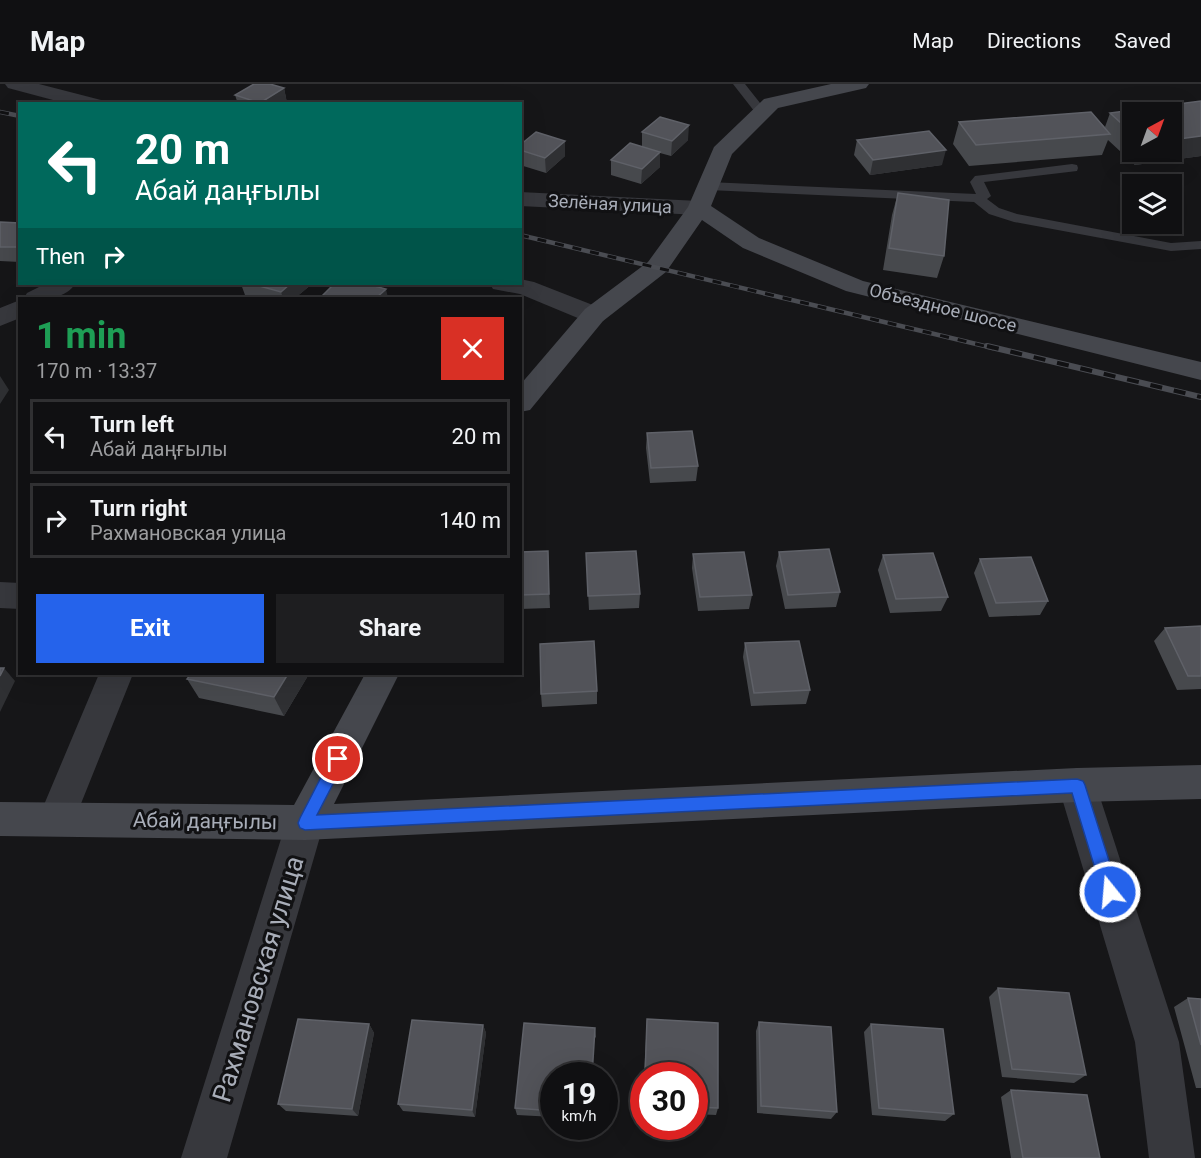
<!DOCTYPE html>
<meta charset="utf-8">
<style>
:root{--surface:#101012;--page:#1e1e20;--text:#f1f3f6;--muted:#9c9d9f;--line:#303032;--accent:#2563eb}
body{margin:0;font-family:Roboto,sans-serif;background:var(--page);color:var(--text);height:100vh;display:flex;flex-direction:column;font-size:22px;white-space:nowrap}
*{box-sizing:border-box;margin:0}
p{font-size:20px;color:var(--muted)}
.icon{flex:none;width:33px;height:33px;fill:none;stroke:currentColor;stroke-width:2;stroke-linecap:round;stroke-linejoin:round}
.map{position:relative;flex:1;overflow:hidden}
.panel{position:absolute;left:18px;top:213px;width:504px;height:378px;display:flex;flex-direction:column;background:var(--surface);border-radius:0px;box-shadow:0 6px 24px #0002,0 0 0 2px var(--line)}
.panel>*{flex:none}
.banner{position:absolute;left:18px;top:18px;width:504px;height:183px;border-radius:0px;box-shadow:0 6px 24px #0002,0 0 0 2px var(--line);background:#00695c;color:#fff;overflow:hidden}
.needle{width:39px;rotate:41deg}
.tools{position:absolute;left:1122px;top:18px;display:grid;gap:12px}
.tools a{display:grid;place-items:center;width:60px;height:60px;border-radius:0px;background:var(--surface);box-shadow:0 6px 24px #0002,0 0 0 2px var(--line);font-size:30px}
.speed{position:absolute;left:540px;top:978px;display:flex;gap:12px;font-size:30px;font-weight:700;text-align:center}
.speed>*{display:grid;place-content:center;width:78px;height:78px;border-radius:50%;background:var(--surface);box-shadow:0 6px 24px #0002,0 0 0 2px var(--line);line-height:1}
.speed small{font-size:15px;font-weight:400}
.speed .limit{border:9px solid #d22;background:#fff;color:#111}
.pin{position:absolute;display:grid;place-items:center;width:51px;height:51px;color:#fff;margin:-26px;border:3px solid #fff;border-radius:50%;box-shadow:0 2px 6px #0007}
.me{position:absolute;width:66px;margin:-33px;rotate:343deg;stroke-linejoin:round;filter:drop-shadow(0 0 4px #0008)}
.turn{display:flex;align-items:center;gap:21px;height:126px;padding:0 18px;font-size:27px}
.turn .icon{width:78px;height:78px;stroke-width:2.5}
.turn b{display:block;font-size:42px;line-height:51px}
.then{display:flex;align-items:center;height:57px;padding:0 18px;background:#0003;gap:12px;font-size:22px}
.round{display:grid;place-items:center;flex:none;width:63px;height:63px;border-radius:0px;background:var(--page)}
.headline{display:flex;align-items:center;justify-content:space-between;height:102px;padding:0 18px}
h1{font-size:36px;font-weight:700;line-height:45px;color:#1e9e55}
.primary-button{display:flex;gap:12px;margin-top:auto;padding:12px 18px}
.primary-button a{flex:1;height:69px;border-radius:0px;background:var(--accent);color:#fff;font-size:24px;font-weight:700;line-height:69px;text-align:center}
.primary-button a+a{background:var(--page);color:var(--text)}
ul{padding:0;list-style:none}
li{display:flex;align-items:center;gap:18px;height:75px;margin:0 12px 9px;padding:0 6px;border:3px solid var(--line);border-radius:0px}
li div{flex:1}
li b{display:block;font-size:22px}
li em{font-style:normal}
header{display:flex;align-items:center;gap:36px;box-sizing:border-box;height:84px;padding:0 30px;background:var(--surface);border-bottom:2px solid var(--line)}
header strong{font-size:28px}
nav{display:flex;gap:33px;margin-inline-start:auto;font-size:21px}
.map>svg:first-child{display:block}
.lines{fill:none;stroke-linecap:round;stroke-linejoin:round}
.lane{fill:#37383d;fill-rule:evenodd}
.street{fill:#37383d;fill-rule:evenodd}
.secondary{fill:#45474d;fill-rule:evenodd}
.rail-far1-casing{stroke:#4a4c52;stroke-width:4.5}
.rail-casing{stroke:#4a4c52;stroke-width:6}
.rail-far1{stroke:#111113;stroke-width:3;stroke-dasharray:9;stroke-linecap:butt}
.rail{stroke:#111113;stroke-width:4;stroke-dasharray:12;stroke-linecap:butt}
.wall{fill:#47494d;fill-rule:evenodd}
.shaded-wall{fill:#2f3033}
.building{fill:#525359;stroke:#5f6168;stroke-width:1.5}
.route{fill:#2563eb;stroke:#184099;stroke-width:1.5}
.labels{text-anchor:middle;stroke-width:6;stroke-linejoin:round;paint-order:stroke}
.far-street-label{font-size:18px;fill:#a8adb8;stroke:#111113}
.street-label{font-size:21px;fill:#a8adb8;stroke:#111113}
.near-street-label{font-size:26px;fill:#a8adb8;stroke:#111113}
</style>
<header>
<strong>Map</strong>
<nav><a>Map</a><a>Directions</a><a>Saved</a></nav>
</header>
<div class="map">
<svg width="1201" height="1074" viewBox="0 0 1201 1074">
<rect width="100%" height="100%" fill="#161618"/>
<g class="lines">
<path class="lane" d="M733,0H745L768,29L766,32H758Z
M1072,80L1077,81L1078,84L1077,87L984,98L991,112L987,115L999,124L1017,130L1171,159L1201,157V165L1171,167L1014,138L989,130L974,118L708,106L701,102L708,98L976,110L970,98L975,92Z"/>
<path class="street" d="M5,0H39L101,16L104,20H68L8,4Z
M520,108L699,117L707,119L710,124L707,129L699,131L520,122Z
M520,195L534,198L603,225L607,231L603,237L594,239L585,237L520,210L493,205L490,200H520Z
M45,200H75C64,217 42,214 24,214L27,209Z
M20,216V234L0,242V224Z
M0,498L20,499V525L0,524Z
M99,590H133L70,747L57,752L44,747L38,735Z
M1077,684L1090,689L1096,701L1179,958L1195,1074H1149L1135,958L1058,701L1064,689Z
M305,722L318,727L324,739L227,1074H181L286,739L292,727Z"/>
<path class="secondary" d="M831,0H869L866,4L778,24L732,70L711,122L759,154L863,197L1201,278V296L846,207L743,164L702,136L666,188L603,237L530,326L520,328V301L585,225L648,178L688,123L714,63L764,15Z
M365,590H399L334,720L1077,684L1201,681V715L1077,718L305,756L0,752V718L294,721Z"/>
<g class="rail-far1-casing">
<path id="rail-far1" d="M0,28L20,32
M520,151L993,264"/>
</g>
<g class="rail-casing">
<path id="rail" d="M987,262L1201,313"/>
</g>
<use href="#rail-far1" class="rail-far1"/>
<use href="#rail" class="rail"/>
</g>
<path class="wall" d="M284,4L287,19L286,20H238L235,11Z
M1201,17V72L1135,81L1108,56L1102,71L969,82L953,60L959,38L1091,28L1105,43L1110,29ZM1132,28H1172V68H1132Z
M642,48L688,56L671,72L660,69V83L641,100L611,91V76L642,62Z
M857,56L942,81L870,91L854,71Z
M565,57V72L546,89L520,81V61Z
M898,109L944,172L937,194L883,186L892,131Z
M0,138L20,139V178L0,177Z
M241,200H312L295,214H256L245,211Z
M647,349L698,382L696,397L650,399L646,364Z
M520,468L548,481L550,524L520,525Z
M779,468L840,508L836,523L785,525L776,482Z
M586,469L640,510L639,524L589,526Z
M693,470L752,511L749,525L698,527L692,484Z
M883,471L948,513L941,527L890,529L878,486Z
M980,475L1048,517L1040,531L989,533L974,489Z
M1201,542V605L1177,606L1154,557L1165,544Z
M745,559L810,606L806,620L751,622L743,573Z
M191,590H309L284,632L199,614L187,595Z
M597,607V620L542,623L541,610Z
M998,904L1086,991L1074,999L1002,993L989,913Z
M1188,914L1201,915V1004H1196L1174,923Z
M647,935L718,939V1024L716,1031L694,1030V992H644Z
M759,938L837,1028L831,1035L757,1029L756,947Z
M369,940L374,949L358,1032L286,1027L278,1020Z
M871,940L954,1030L945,1037L872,1031L864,948Z
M483,941L486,949L475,1033L403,1027L398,1020Z
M595,944L596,953L554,992V1033L517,1031L515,1024Z
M1011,1006L1100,1074H1011L1001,1013Z"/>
<path class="shaded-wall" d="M284,4L287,19L286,20H260Z
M689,41L688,56L671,72L672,57Z
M1201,52V72L1135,81L1141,68H1172V56Z
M565,57V72L546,89L545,74Z
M946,66L942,81L870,91L873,76Z
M660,68V83L641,100L642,85Z
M290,200H312L295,214H283L281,208Z
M386,205L388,214H376Z
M0,292L9,306L0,320Z
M4,584L15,597L0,628V592Z
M288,590H309L284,632L274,613Z
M369,940L374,949L358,1032L352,1025Z
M483,941L486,949L475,1033L472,1026Z"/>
<path class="building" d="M254,0H270L284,4L260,19L235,11Z
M1201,17V52L1172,56V28H1132V49L1110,29Z
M1091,28L1110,50L976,61L959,38Z
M660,33L689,41L672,57L642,48Z
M929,47L946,66L873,76L857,56Z
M536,48L565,57L545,74L520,66V61Z
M630,59L660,68L642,85L611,76Z
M898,109L949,116L944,172L889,164Z
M0,138L20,139V161L18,163H0Z
M252,200H290L281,208Z
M334,200H367L386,205L376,214H320Z
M692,347L698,382L651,384L647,349Z
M829,465L840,508L788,511L779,468Z
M548,467L549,510L520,511V468Z
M636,467L640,510L588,512L586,469Z
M744,468L752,511L700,513L693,470Z
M933,469L948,513L896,515L883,471Z
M1031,473L1048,517L996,519L980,475Z
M1201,542V592H1188L1165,544Z
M594,557L597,607L541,610L540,560Z
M799,557L810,606L754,609L745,559Z
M0,584H4L0,592Z
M191,590H288L274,613L187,595Z
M998,904L1069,909L1086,991L1012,985Z
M1188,914L1201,915V961Z
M298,935L369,940L352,1025L278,1020Z
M647,935L718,939V1024L694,1023V992H645Z
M412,936L483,941L472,1026L398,1020Z
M759,938L831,943L837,1028L761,1022Z
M524,939L595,944L592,992H554V1027L515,1024Z
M871,940L943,945L954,1030L879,1024Z
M1011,1006L1087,1011L1100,1074H1023Z"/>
<path class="route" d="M338,668L343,670L346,675L317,731L1077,695L1083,697L1085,701L1119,808L1116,814L1110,816L1104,814L1072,709L305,746L300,744L298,739L300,734L333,670Z"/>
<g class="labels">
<g class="far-street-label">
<text transform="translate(610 120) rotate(3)" y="6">Зелёная улица</text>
<text transform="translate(943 224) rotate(14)" y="6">Объездное шоссе</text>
</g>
<g class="street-label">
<text transform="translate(205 737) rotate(1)" y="7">Абай даңғылы</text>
</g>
<g class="near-street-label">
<text transform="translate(258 895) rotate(-73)" y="9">Рахмановская улица</text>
</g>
</g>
</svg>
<div class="tools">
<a><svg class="needle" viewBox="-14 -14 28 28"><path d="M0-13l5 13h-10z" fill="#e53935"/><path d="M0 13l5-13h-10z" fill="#9c9d9f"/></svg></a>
<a><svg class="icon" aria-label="layers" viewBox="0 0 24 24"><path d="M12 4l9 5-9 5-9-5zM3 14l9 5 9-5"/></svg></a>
</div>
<div class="speed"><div>19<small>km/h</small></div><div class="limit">30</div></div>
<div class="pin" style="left:338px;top:675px;background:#d93025"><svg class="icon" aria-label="arrive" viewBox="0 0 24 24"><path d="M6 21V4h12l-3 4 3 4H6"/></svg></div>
<svg class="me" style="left:1110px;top:808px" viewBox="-20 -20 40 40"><circle r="17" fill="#2563eb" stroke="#fff" stroke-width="3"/><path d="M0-11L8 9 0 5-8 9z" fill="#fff"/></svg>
<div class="banner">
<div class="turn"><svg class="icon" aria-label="left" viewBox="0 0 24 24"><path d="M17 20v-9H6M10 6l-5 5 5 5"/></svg><div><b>20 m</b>Абай даңғылы</div></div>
<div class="then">Then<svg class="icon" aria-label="right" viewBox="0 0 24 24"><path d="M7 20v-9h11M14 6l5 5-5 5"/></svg></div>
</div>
<section class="panel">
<div class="headline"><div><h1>1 min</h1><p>170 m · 13:37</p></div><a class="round" style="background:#d93025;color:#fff"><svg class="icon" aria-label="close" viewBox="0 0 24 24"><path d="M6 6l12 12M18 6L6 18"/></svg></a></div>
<ul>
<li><svg class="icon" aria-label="left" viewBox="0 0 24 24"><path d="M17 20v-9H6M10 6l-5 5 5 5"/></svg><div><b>Turn left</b><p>Абай даңғылы</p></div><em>20 m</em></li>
<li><svg class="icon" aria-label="right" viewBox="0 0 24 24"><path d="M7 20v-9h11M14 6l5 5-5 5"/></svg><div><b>Turn right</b><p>Рахмановская улица</p></div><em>140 m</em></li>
</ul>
<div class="primary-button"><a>Exit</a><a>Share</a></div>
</section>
</div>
